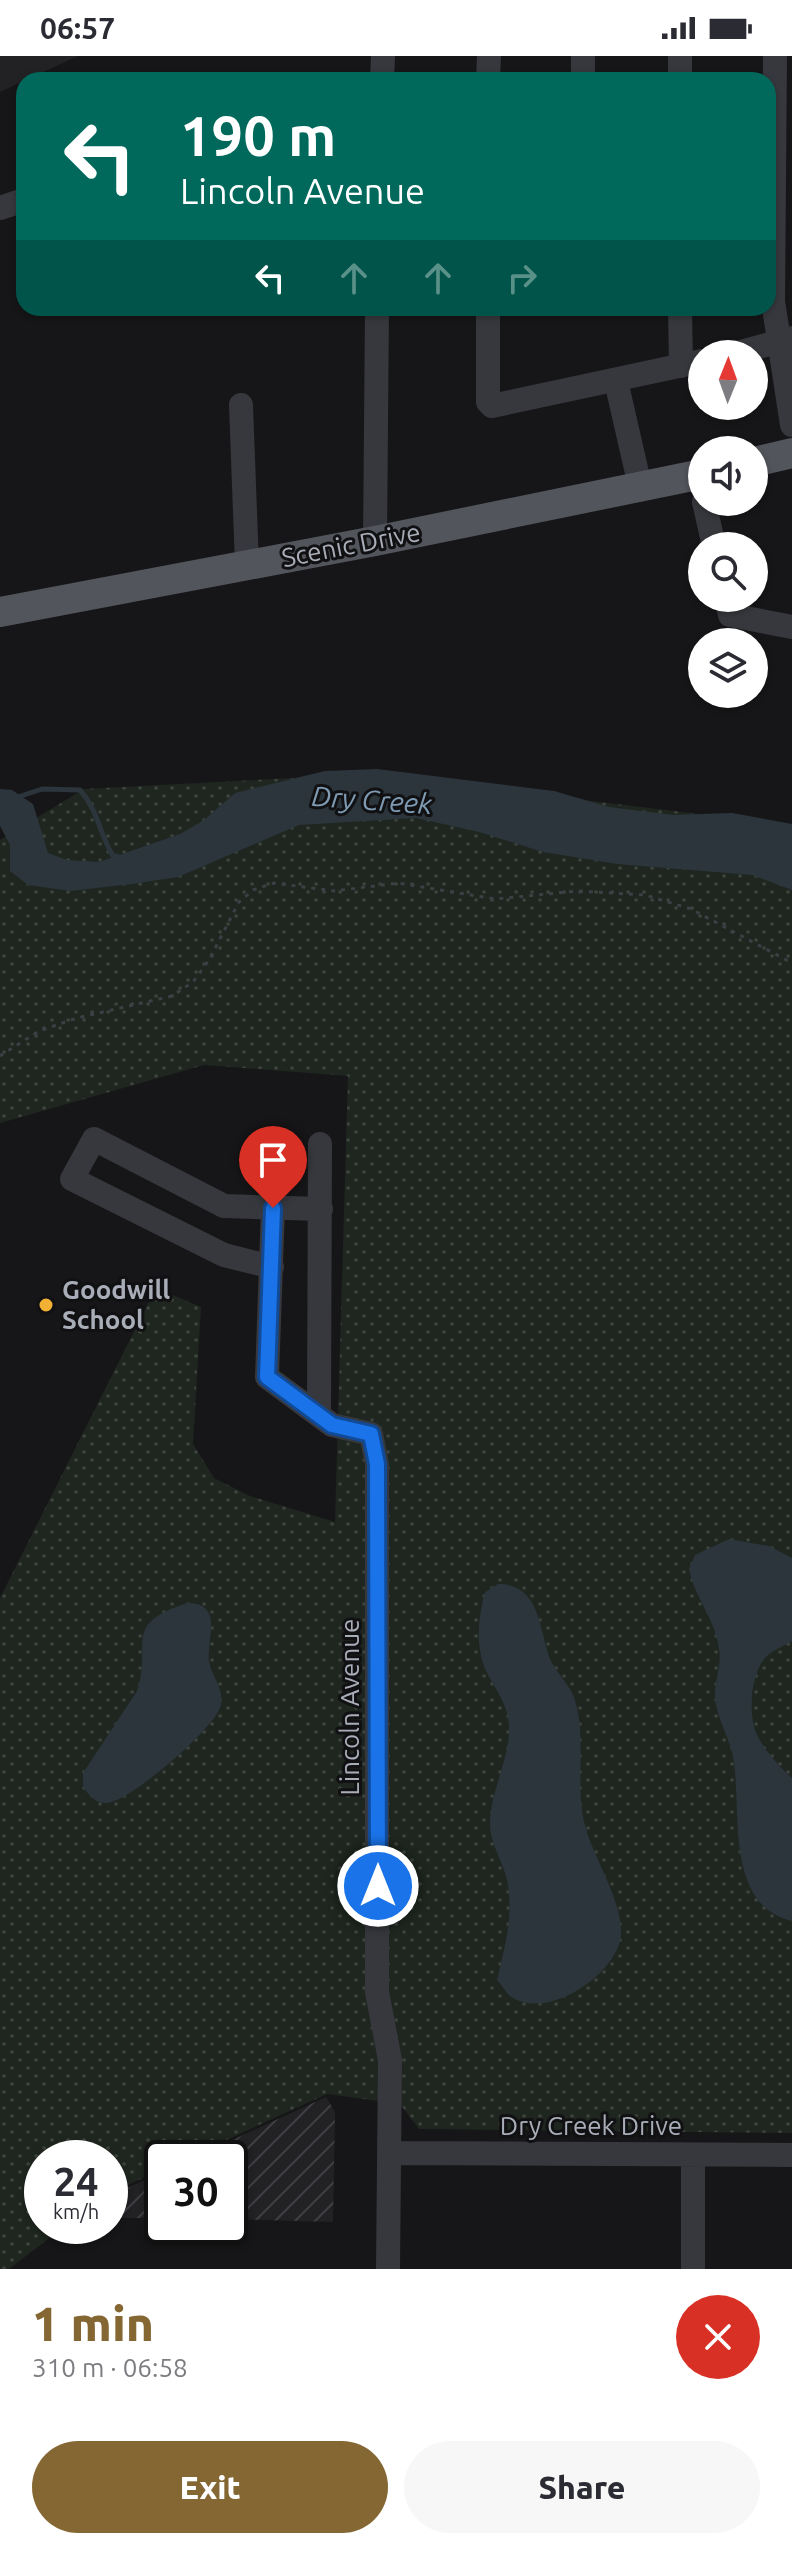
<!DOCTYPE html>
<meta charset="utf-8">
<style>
:root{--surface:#fff;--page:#f7f7f7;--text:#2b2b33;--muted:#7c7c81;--accent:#856733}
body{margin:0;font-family:Ubuntu,sans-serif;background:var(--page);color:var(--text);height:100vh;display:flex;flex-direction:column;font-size:30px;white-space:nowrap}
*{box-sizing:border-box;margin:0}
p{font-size:26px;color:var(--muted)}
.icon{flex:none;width:44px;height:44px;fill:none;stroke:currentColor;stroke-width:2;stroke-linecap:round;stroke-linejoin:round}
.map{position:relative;height:2213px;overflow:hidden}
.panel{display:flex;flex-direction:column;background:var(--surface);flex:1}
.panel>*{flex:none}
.hud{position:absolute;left:16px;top:16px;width:760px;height:244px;border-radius:24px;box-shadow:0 2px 6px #0004;background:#00695c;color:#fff;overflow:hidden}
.needle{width:52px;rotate:1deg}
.tools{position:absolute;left:688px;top:284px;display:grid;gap:16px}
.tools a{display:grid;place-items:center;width:80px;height:80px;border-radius:50%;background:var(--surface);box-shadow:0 2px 6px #0004;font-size:40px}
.speed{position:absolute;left:24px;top:2084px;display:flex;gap:16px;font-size:40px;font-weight:700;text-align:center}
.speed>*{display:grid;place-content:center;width:104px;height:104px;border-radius:50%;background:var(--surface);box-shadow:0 2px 6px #0004;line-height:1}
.speed small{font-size:20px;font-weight:400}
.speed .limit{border:4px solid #111;border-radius:12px;background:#fff;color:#111}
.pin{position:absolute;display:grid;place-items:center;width:68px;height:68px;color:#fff;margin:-82px -34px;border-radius:50% 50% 50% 0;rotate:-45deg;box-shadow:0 0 8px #0007}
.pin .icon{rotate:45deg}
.me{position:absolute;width:88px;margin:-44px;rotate:0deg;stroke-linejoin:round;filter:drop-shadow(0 0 6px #0008)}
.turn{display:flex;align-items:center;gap:28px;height:168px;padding:0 32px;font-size:36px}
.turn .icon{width:104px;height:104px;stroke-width:2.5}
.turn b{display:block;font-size:56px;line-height:68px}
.lanes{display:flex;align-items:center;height:76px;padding:0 32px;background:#0003;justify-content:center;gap:40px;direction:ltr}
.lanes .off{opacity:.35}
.round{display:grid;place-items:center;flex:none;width:84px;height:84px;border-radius:42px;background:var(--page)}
.head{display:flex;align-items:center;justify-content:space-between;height:136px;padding:0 32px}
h1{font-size:48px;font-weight:800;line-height:60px;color:var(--accent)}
.button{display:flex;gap:16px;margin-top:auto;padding:16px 32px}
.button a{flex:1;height:92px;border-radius:48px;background:var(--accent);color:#fff;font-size:32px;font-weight:800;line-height:92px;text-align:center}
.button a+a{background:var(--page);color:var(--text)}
.status{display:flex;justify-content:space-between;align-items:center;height:56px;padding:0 40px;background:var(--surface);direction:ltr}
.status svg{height:22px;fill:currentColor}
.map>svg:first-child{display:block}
.built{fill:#222225}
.industrial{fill:url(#industrial-furrows)}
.grass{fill:url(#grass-dots)}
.water{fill:#2c353c}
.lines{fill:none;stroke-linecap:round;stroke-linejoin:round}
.stream{stroke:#2c353c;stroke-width:5}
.path{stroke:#3d3f44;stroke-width:3;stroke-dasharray:4 6;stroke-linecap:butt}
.minor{stroke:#37383d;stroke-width:24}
.major{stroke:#53555c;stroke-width:30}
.route-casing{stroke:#114b97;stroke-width:20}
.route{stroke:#1a73e8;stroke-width:14}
.poi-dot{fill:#f2b134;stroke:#111113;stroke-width:3}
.labels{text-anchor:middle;stroke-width:6;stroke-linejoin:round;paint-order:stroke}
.street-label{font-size:26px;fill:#a8adb8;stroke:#111113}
.poi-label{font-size:26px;font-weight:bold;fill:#a8adb8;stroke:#111113;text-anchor:start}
.water-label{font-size:28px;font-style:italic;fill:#7f9bb3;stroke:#111113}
</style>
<div class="status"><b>06:57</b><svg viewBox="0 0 49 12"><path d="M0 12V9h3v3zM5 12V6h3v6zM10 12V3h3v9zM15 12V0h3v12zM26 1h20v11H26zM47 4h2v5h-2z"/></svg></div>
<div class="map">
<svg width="792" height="2213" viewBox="0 0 792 2213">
<defs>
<pattern id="industrial-furrows" width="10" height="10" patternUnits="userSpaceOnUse" patternTransform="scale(2)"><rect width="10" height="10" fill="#222225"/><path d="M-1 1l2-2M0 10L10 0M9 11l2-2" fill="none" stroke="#3f3f43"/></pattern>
<pattern id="grass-dots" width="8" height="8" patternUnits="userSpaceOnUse" patternTransform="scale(2)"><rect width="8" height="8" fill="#1e261f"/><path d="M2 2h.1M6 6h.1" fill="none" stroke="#3c433d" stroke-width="1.8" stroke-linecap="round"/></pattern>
</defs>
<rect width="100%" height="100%" fill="#161618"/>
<path class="built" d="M0,0H78L0,36Z"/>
<path class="industrial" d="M326,2041L335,2056L333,2166L230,2163V2102H193Z
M162,2116V2162H110V2140Z"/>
<path class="grass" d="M370,718L739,763L792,775V2077L419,2073L400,2048L327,2038L187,2102H162V2113L110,2137V2102H42V2170H65L9,2213H0V1542L156,1232L201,1251L193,1388L214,1422L250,1440L335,1466L348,1020L204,1009L0,1067V784L84,733Z"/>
<path class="water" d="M377,713L554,735L609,751L673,759L732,757L792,768V834L752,819L617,808L543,796L479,776L416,762L299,769L178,821L132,828L70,835L28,829L10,815V789L0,770V733L12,734L33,748L48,797L67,804L99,806L180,778L204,764L235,737L325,715Z
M729,1483L769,1490L792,1502V1585C784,1590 773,1594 766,1601C750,1618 748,1659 757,1679C765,1695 779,1710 792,1722V1865C726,1850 741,1759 734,1706C731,1684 717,1664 715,1642C714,1625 722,1609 719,1593C716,1564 694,1541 689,1513L695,1499Z
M498,1528C539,1528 539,1570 549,1600C554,1615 568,1626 574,1641C588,1681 574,1728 585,1769C592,1800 628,1853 620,1885C611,1921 549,1963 513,1942C507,1939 502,1929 497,1924C505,1890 515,1855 506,1820C501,1802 490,1787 490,1768C490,1735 510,1703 509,1671C509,1650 495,1633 486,1615C475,1589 478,1562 485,1536Z
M187,1547C225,1547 206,1584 209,1605C212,1622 226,1634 220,1652C212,1674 131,1745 107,1747C96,1748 89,1739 83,1731V1717L137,1635C153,1587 120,1569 187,1547Z"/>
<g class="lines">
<path class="stream" d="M15,742L42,733L80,734C98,754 99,777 113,800H117"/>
<path class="path" d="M0,1000L39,975L77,962L172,940L193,926L209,904L239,846L253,834L274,827L334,835L398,827L495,843L578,835L645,839L691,853L792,907"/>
<path class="minor" d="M775,0L773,245L792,369
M382,24L383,0
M488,24L489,0
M583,24V0
M680,24V0
M0,152L24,144
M488,252V346L492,350L702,305
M680,252L681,310
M733,298L792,282
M616,325L640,430
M241,349L247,509
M704,446L714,490
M375,485L377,252
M726,542L730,559L792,571
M273,1152L267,1321L332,1369L371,1378L377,1408V1936L390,2004L388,2213
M272,1211L224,1199L72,1123L94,1083L224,1150L321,1153
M319,1359L320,1088
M389,2097L792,2099
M693,2213V2099"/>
<path class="major" d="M754,406L792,397
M0,556L375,485L702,418"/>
</g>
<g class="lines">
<g class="route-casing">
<path id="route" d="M273,1152L267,1321L332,1369L371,1378L377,1408L378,1830"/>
</g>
<use href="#route" class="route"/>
</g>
<circle class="poi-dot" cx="46" cy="1249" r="8"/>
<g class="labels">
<g class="street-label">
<text transform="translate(351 489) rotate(-11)" y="9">Scenic Drive</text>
<text transform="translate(350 1651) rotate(-90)" y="9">Lincoln Avenue</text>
<text x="591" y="2079">Dry Creek Drive</text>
</g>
<g class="poi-label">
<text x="62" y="1243">Goodwill<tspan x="62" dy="30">School</tspan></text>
</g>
<g class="water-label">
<text transform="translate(372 744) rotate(4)" y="10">Dry Creek</text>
</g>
</g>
</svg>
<div class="tools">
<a><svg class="needle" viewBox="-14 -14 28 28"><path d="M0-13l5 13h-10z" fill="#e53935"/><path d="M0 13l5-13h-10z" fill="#7c7c81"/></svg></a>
<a><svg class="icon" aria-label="sound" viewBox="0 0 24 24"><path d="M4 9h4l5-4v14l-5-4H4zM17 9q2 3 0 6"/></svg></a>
<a><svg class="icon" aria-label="search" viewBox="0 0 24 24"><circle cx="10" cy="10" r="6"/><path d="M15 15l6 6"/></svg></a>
<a><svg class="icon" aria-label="layers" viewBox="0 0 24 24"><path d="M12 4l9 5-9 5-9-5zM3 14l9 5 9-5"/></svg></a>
</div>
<div class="speed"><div>24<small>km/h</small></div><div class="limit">30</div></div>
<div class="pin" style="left:273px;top:1152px;background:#d93025"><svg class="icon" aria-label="arrive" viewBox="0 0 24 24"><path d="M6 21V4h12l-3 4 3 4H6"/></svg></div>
<svg class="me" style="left:378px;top:1830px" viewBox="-20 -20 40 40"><circle r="17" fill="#1a73e8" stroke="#fff" stroke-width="3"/><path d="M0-11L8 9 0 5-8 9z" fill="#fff"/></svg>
<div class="hud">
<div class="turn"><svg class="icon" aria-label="left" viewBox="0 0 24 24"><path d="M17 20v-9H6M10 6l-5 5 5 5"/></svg><div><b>190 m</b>Lincoln Avenue</div></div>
<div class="lanes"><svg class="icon" aria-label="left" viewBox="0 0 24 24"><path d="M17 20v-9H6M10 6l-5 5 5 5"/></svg><svg class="icon off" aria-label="ahead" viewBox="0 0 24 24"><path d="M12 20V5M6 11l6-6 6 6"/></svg><svg class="icon off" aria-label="ahead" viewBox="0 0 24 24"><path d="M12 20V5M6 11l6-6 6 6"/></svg><svg class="icon off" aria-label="right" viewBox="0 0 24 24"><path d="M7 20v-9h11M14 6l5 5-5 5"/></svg></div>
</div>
</div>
<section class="panel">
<div class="head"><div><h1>1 min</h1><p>310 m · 06:58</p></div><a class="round" style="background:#d93025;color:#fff"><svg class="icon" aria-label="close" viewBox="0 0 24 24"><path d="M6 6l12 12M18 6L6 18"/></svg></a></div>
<div class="button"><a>Exit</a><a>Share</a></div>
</section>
